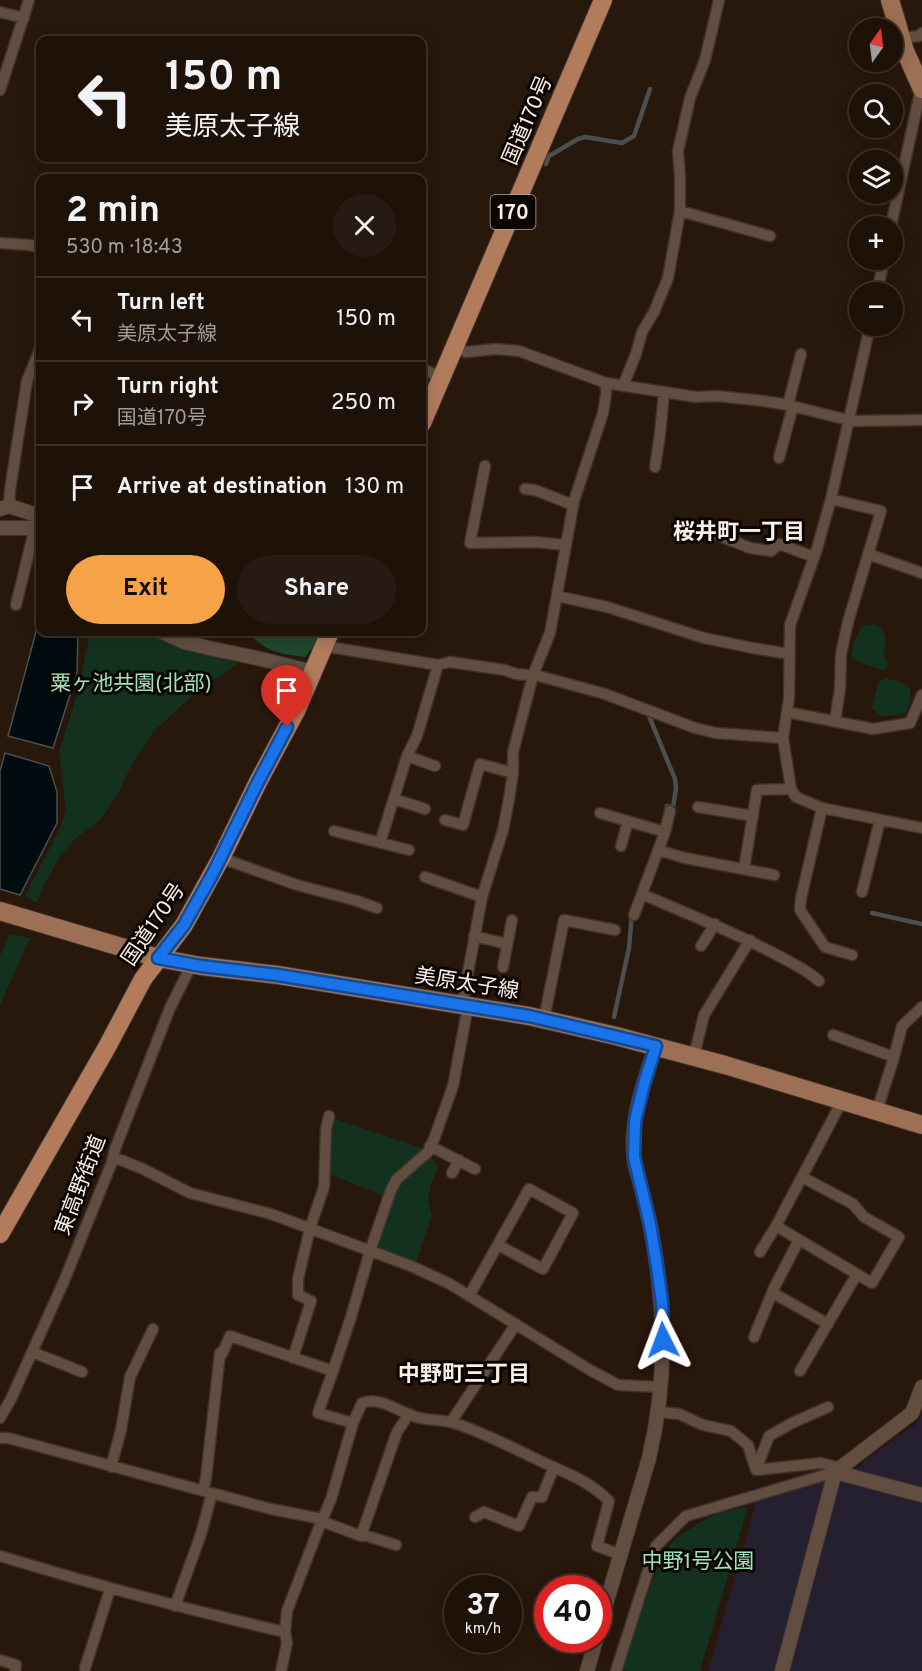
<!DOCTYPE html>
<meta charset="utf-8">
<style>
:root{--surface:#1e1108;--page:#261a12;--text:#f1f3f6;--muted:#a19d9c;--line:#3c3129;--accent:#f6a247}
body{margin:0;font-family:Overpass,"Noto Sans JP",sans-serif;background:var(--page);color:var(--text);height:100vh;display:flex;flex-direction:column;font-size:22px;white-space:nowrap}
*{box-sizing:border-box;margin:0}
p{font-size:20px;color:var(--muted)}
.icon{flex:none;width:33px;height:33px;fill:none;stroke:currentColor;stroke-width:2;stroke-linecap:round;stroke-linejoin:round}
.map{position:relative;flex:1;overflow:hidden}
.sheet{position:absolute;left:36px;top:174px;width:390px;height:462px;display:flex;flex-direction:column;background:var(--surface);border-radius:12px;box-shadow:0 3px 15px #0003,0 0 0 2px var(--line)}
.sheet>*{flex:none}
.top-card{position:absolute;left:36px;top:36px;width:390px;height:126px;border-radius:12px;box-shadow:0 3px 15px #0003,0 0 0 2px var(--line);background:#1e1108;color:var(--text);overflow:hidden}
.needle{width:39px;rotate:14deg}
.controls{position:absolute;left:849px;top:18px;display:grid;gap:12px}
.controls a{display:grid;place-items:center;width:54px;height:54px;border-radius:50%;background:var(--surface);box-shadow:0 3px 15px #0003,0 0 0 2px var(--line);font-size:30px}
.speed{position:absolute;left:444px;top:1575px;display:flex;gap:12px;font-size:30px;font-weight:700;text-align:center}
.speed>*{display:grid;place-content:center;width:78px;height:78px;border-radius:50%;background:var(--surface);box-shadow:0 3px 15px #0003,0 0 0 2px var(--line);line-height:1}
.speed small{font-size:15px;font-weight:400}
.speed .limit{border:9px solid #d22;background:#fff;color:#111}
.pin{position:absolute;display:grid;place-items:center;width:51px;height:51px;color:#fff;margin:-62px -26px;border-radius:50% 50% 50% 0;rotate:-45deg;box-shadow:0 0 6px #0007}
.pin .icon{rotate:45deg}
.me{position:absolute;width:66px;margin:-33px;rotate:357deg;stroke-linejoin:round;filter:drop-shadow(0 0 4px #0008)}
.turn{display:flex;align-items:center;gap:21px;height:126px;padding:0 30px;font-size:27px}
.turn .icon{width:78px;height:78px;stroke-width:2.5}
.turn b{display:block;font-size:42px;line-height:51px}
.round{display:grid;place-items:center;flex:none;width:63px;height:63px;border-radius:32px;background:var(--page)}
.summary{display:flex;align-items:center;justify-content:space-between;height:102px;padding:0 30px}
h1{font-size:36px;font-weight:700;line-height:45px}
.action{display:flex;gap:12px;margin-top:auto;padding:12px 30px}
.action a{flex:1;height:69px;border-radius:36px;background:var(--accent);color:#111;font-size:24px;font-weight:700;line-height:69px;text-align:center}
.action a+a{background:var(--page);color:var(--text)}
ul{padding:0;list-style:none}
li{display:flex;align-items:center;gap:18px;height:84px;padding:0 30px;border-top:2px solid var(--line)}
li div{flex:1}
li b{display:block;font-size:22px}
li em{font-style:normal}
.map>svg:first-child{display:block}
.industrial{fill:#24202f}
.green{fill:#13311f}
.forest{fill:#20482f}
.water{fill:#000b0f;stroke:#4b4f50;stroke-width:1.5}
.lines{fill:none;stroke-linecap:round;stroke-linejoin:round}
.stream{stroke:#4b4f50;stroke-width:4.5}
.minor-casing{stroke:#3f322e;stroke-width:13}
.tertiary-casing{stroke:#3f322e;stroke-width:16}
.primary-casing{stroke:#3f322e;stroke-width:20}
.trunk-casing{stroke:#3f322e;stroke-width:20}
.minor{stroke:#624e41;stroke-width:10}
.tertiary{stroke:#624e41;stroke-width:14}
.primary{stroke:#9d7055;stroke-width:18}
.trunk{stroke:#b17b5c;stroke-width:18}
.route-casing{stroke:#114b97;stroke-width:15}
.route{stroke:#1a73e8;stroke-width:10}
.labels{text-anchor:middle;stroke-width:6;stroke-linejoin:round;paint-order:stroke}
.shield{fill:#0b0502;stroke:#b2a8a2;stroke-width:1.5}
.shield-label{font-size:20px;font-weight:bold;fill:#faeee6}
.street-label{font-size:21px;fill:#faeee6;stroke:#0b0502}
.park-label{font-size:21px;fill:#9fe2b6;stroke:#0b0502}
.neighbourhood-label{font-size:22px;font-weight:bold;fill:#faeee6;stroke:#0b0502}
</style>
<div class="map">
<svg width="922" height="1671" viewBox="0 0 922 1671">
<rect width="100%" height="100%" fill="#28170b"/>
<path class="industrial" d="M922,1412V1671H708L756,1502L859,1468L864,1461L917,1423Z"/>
<path class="green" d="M874,624L883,630L886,638L884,655L887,663V667L884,670L866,665L851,658C853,646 855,634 864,625Z
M87,632H153L170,642L228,658L237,664L224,674L203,686L154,731L132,764L117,796L101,819L74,840L59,858L44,885L37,903L25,896L60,828L66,811L59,752L79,688L88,643Z
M885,678L903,683L910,689V702L907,711L900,715L880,716L872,708L878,683Z
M9,934L30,938L0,1005V956Z
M335,1119L425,1149L384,1196L327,1173L330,1125Z
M431,1157L438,1167L431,1184L428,1200L432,1215L416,1263L376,1249L398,1185Z
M748,1507L700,1671H630L621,1669L661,1558L675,1539L697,1524L718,1513Z"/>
<path class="forest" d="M259,632H323L317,643L305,657C285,654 268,653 254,638Z"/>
<path class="water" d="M40,617V632H78L77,673L53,748L8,736Z
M5,753L49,766L57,792V823L20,895L0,889V771Z"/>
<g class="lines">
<path class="stream" d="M546,164L549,156L578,139L585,137L622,143L634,136L650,89
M649,716L675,779L676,788L673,807L667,806L666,812
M872,913L922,924
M614,1017L629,948L632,914"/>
<g class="minor-casing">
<path id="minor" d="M0,12L24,18
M901,38L919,36L922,33
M0,90L29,0
M680,211L770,236
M891,226L921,88
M0,243L29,245L40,247
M877,292L884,260
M870,326L831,499L816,552L790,625L789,698L783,738L791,789L796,797L822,808L922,828
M455,347L466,352L496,349L519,351L606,383L696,397L717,396L764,401L788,405L852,421L922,420
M422,369L442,377
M623,386L636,354L642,332L654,312L668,278L680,211V177L678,151L690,98L705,60L719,0
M788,405L801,354
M779,458L793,406
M485,466L470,543L535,542L566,545
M655,467L660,434L664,392
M525,489L535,490L573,505
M831,499L881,511L848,622L841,654L840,689L835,721
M9,506L10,490L27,381L40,349
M702,529L750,548L771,551L779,544L814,557
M868,554L922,573
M557,596L607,607L704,638L753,648L789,654
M16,605L35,527
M324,646L438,665L450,662L505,670L516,674L539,676L605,694L695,728L716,733L783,738
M787,712L873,729L910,723L922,695
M407,756L435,766
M394,799L425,809
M698,807L753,816
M822,808L801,898L800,910L825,947L852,955
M600,813L665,832
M445,820L463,825L480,764L513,773
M334,831L409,850
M380,843L407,756L417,736L438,665
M621,846L628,821
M658,850L685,858L774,875
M221,858L297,885L354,900L377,908
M744,869L757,790L791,789
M425,877L482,897
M862,892L880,820
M642,894C687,914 732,931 775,954C790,962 806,969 819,981
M634,915L665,832L670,811
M474,936L507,944
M701,946L715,924
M503,967L512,920
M462,1005L482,897L503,830L509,799L513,773V752L533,675L550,633L574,501L603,413L606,395V383
M544,1019L564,920L615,930
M833,1035L894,1057
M694,1056L704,1015L750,940
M877,1111L894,1057L902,1026L922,1007
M430,1146L475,1169
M113,1157L141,1168L190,1193L271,1214L411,1266L450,1284L590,1370L618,1385L661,1387
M452,1173L459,1160
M776,1226L872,1283L899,1237L864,1217L853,1204L802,1177
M760,1252L776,1226L842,1101
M773,1293L828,1324
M469,1296L529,1189L573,1213L543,1269L498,1245
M754,1337L774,1288L799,1240
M32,1352L82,1372
M293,1358L311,1301L298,1295V1279L310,1228L324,1187L326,1129L329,1116
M800,1371L857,1274
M658,1412L679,1414L703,1425L731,1431L748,1445L756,1470
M0,1418L11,1399L64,1281L112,1162L115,1149L170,1008L192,964
M451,1422L516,1324
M353,1423L318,1413L333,1371L351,1317L370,1251L391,1190L397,1179L428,1152L434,1139L453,1086L468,1006
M0,1438H8L271,1509L322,1519
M111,1467L121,1430L130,1377L153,1329
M756,1470L769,1436L792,1423L828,1407
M756,1470L821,1463L841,1468
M203,1491L206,1478L220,1353L222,1354L230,1336L333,1371
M475,1517L484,1512L519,1526L532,1497H542L554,1467
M321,1521L361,1536L397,1432L409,1414
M361,1536H367L396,1545
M0,1556C95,1585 189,1610 285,1632
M175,1606L201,1534L212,1493
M0,1660L16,1665L15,1671
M85,1668L110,1589
M281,1671L287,1643L285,1632L287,1611L318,1530L331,1499L353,1423L362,1403C379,1396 398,1411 413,1416C426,1421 441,1419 454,1423C482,1432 507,1445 534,1458C560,1471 588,1479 609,1501L597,1546L621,1555
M616,1671L656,1546L686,1516L835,1472"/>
</g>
<g class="tertiary-casing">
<path id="tertiary" d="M0,509L9,506L40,516
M0,528H40
M162,632L184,642L209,648L261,659L305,670L312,673
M835,1472L922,1495
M598,1631L649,1458C668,1378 665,1307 651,1228C647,1211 643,1195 639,1179C637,1172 634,1164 634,1157C630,1119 644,1081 656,1046
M587,1671L596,1640
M782,1671L835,1472L912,1413L922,1387"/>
</g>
<g class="primary-casing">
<path id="primary" d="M890,0L905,51L922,89
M0,911L158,958L201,966L278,975L529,1016L616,1036L725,1065L922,1125"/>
</g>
<g class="trunk-casing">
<path id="trunk" d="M422,423L603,0
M0,1234L107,1047L143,979L184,925L221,858L258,782L297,709L330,632"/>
</g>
<use href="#minor" class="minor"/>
<use href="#tertiary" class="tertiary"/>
<use href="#primary" class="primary"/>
<use href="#trunk" class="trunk"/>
</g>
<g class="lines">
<g class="route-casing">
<path id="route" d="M287,727L258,782L212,875L184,925L158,958L201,966L278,975L529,1016L656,1046L644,1084L635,1121L634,1157L650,1224L657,1266L662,1302L663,1340"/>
</g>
<use href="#route" class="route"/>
</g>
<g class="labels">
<rect class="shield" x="490.5" y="195" width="45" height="34" rx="4.5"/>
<g class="shield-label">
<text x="513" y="219">170</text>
</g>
<g class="street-label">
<text transform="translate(527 120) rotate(-67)" y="7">国道170号</text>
<text transform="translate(153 924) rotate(-56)" y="7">国道170号</text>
<text transform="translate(467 983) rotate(9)" y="7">美原太子線</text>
<text transform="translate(80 1185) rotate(-69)" y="7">東高野街道</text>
</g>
<g class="park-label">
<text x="131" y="690">粟ヶ池共園(北部)</text>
<text x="698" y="1568">中野1号公園</text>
</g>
<g class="neighbourhood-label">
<text x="739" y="539">桜井町一丁目</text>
<text x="464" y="1381">中野町三丁目</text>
</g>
</g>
</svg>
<div class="controls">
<a><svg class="needle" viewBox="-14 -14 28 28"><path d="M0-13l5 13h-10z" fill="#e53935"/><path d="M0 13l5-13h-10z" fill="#a19d9c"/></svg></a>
<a><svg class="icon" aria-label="search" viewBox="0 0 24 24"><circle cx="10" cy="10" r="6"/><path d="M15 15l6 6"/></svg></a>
<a><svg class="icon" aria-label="layers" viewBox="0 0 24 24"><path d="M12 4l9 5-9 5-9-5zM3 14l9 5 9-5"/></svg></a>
<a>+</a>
<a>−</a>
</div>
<div class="speed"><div>37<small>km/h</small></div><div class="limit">40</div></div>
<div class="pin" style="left:287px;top:727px;background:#d93025"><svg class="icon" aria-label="arrive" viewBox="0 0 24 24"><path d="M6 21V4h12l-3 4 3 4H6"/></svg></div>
<svg class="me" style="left:663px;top:1340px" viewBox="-20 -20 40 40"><path d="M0-17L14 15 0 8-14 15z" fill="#1a73e8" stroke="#fff" stroke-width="4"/></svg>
<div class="top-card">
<div class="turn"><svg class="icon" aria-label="left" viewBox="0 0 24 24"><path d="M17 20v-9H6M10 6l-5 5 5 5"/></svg><div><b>150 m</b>美原太子線</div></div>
</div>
<section class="sheet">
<div class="summary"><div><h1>2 min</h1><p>530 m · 18:43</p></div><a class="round"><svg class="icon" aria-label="close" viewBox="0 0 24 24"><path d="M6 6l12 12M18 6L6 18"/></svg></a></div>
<ul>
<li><svg class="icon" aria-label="left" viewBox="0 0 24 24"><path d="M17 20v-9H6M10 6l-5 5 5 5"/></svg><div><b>Turn left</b><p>美原太子線</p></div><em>150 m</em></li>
<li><svg class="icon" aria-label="right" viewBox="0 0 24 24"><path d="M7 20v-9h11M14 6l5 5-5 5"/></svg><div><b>Turn right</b><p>国道170号</p></div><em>250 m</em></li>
<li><svg class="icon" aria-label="arrive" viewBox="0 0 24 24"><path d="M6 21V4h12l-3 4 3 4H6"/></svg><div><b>Arrive at destination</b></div><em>130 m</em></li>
</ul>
<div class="action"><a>Exit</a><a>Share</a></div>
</section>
</div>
